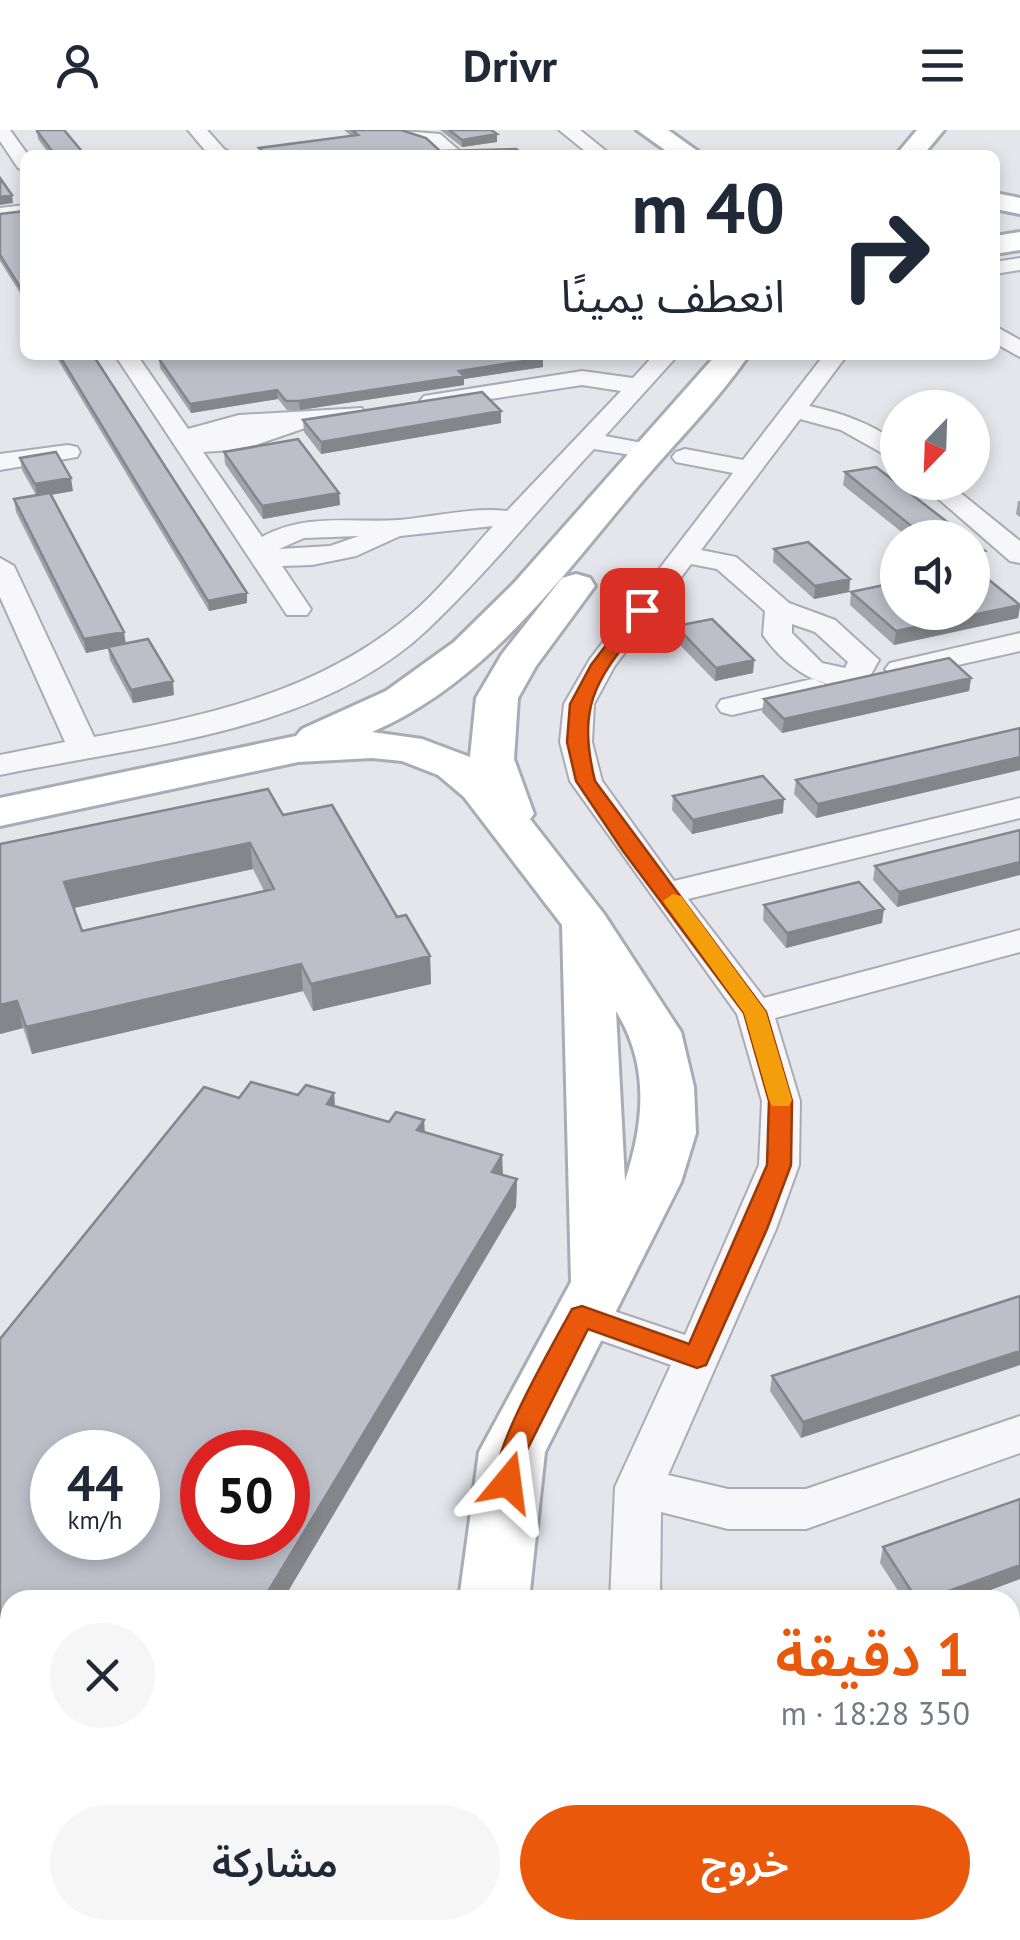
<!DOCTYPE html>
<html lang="ar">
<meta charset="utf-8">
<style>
:root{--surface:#fff;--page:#f6f6f7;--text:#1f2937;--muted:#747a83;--accent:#ea580c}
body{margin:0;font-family:"PT Sans","Noto Sans Arabic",sans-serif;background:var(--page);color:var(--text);direction:rtl;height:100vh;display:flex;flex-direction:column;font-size:38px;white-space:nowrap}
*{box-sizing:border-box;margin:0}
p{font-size:32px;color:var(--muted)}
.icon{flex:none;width:55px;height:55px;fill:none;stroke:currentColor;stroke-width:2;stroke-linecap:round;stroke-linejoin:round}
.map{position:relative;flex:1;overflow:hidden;direction:ltr}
.details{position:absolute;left:0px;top:1460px;width:1020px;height:350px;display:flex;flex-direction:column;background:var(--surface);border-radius:30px 30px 0 0;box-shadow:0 5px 15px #0003;direction:rtl}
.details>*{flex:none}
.banner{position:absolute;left:20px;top:20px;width:980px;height:210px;border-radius:15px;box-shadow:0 5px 15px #0003;direction:rtl;background:#fff;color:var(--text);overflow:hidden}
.needle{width:65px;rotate:203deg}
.fabs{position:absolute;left:880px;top:260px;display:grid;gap:20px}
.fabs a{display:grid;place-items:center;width:110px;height:110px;border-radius:50%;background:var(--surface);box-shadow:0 5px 15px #0003;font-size:50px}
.speed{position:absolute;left:30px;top:1300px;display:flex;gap:20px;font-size:50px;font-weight:700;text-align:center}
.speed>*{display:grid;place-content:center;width:130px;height:130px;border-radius:50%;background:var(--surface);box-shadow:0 5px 15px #0003;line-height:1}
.speed small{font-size:25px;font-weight:400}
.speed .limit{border:15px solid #d22;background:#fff;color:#111}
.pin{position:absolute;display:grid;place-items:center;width:85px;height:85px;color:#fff;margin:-42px;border-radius:20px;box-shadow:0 5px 15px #0006}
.me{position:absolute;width:110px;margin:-55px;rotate:16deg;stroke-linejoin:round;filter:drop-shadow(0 0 8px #0008)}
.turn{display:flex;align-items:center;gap:35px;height:210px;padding:0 50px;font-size:45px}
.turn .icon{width:130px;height:130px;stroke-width:2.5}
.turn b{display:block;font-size:70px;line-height:85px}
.round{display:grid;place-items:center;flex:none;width:105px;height:105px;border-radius:52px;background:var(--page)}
.headline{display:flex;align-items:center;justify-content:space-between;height:170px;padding:0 50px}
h1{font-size:60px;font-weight:600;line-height:75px;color:var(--accent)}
.primary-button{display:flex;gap:20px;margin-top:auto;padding:20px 50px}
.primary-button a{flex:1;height:115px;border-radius:60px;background:var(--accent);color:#fff;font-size:40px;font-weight:600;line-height:115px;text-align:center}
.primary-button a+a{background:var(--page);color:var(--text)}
header{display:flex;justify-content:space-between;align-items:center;height:130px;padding:0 50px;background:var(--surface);font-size:45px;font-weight:600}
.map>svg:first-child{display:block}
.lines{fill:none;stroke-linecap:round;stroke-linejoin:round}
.minor-casing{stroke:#a9acb5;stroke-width:4}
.secondary-casing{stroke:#a9acb5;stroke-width:6}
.minor{fill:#f7f7f9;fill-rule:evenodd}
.secondary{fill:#fff;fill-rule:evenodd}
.wall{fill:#a2a4ac;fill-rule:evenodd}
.shaded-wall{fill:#84868c}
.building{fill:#bcbfc8;stroke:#84868c;stroke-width:2.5;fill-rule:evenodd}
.route{fill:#ea580c;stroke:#983908;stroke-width:2.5}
.slow{fill:#f59e0b}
</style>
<header><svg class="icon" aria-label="menu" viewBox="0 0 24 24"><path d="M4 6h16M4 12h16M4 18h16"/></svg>Drivr<svg class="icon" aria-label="person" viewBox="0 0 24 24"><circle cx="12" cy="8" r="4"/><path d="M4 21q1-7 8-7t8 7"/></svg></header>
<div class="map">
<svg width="1020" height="1810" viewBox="0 0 1020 1810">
<rect width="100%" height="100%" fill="#e4e6eb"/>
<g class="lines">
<g class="minor-casing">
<path id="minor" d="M0,0H10L28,25L25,40L18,38L0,11Z
M188,0H207L224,19L235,25H209Z
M390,0L440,4L461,22L440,25L428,12Z
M559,0H580L611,25H590Z
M25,75V87L0,90V78Z
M1020,128V140L995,144V132Z
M995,196L1020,210V227L995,213Z
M115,225H137L188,299L239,285L362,278L365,283L362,288L305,298L244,319L203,322L262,407C305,383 352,393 399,390C435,387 470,377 507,381L621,261L582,255L432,278L424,276L420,271L424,266L582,241L633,248L654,225H678L605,306L659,316L662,321L659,326L650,328L594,319C539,378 487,443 428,499C317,604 142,615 0,645V625L65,612L0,467V428L14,436L94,607C205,586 314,563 404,490C437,464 465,427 493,396L400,406L356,426L312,435L282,436L311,479L307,485H287ZM359,406L330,416L279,419L304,408Z
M824,225H847L809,276C842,283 870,293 898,313V332L841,300L800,289L701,420L736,427L789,473L835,490L879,530L865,555C824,565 785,537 763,505L765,481L717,439L691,434L614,537L594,574L592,612L602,651L674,751L1020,668V688L688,769L764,868L1020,800V822L775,888L800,971L799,1035L776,1099L668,1345L728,1359H806L1020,1286V1323L806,1399H728L661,1382L660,1470H610L615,1357L671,1235L566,1198L559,1186L566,1174L581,1170L685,1205L759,1035L762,971L737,884L570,651L560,612L564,574L590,529L733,343L676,332L672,327L676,322L685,319L743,330ZM792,494L815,502L848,532L845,538L822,533L792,503Z
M68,315L77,317L80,322L77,327L0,340V324Z
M919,352H947L1020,411V433L1010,431Z
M1020,503V521L900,548L890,545L885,539L890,533Z
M812,549L823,552L827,558L823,564L732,585L721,582L717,576L721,570Z
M714,1800H771L776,1810H718Z"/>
</g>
<g class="secondary-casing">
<path id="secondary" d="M637,0H668L703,25H672Z
M917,0H944L923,25H896Z
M995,63L1020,68V84L995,79Z
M1020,102V120L995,124V106Z
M716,225H749C717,271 676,312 640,354C562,446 486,553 372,602L422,609L470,627L476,568L502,524L562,448L576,444L590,448L595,456L536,536L518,568L514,629L534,684L530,689L604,784L681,902L694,957L696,1003L681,1052L545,1322L529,1470H459L479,1322L571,1152L562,795L464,667L438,645L402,631L372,628L298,632L0,696V668L296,606L302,599L386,561L454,512L514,453ZM616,881C650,936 644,993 625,1051Z
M531,1800H611L615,1810H535Z"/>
</g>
<use href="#minor" class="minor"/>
<use href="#secondary" class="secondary"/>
</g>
<path class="wall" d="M344,0H401L440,21L525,25H259V18L351,6Z
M437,0H491L497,12L462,17L440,0Z
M37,1L85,25H50L38,9Z
M25,81V171L0,131V84Z
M55,225H93L247,473L209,481Z
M159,229L543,237L464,249V255L300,280H287L278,269L191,283L160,238Z
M303,290L501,293L321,324L304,302Z
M224,322L339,363L340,375L263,389L225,334Z
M20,328L73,361L51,365L126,513L174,565L133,573L110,530L108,518L86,523L16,382L14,369L36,365L22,340Z
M845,342L968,408H909L843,355Z
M1018,371H1020V387L1016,384Z
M774,419L850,449L849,462L814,469L773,432Z
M851,462L1020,474V478L1018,488L894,515L850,475Z
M676,496L754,530L753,543L715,551L675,510Z
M971,548L969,561L782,603L762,582L764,569Z
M1020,598V640L816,688L794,664L796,650Z
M673,666L783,683L692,704L672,680Z
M283,685L397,787L430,826L431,854L313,881L303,861L32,924L23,898L0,904V714ZM253,739L264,761L82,801L74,778Z
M1020,700L897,777L873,750L875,736Z
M764,775L882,793L786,818L763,790Z
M334,963L335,976L389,992L424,990L425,1002L502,1025L503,1045L517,1049L516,1077L10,1470V1554L0,1550V1209L239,968Z
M1020,1166L801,1308L770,1261L772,1246Z
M1020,1369V1449L963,1470H904L880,1433L883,1417Z
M879,1800H913L889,1810H885Z"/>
<path class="shaded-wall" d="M497,4V12L462,17V10Z
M12,65L13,73L0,75V67Z
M543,228V237L464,249V255L300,280L299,271L459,241Z
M277,260L278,269L191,283L190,274Z
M501,281V293L321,324V312Z
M71,348L73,361L37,367L35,354Z
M339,363L340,375L263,389L262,376Z
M985,421L983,434L972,436V424Z
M850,449L849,462L814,469L815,456Z
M247,463V473L209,481L208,471Z
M1020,475L1018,488L894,515L896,501Z
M124,502L126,515L86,523L84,509Z
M754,530L753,543L715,551L716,538Z
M971,548L969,561L782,603L784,589Z
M173,551L174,565L133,573L131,560Z
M1020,627V640L816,688L818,674Z
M784,669L783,683L692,704L693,690Z
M250,713L253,739L69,779L64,752Z
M1020,732V745L897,777L899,762Z
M884,779L882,793L786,818L787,803Z
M430,826L431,854L313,881L311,854Z
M301,834L303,861L32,924L26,897Z
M17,871L23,898L0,904V875Z
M334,963L336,991L327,974Z
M424,990L425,1018L417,1000Z
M502,1025L503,1053L492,1042Z
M517,1049L516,1077L283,1470H263Z
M1020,1221V1235L801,1308L803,1292Z
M1020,1435V1449L963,1470H924Z
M1020,1743V1756L1010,1760V1747Z
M29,1800H41L39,1810H27Z
M888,1800H913L886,1810Z"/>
<path class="building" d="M38,0H64L85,25H55L37,1Z
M352,0H401L426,8L440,21L516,19L525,25H266L259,18L358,5Z
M449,0H491L497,4L462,10Z
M0,48L12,65L0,67Z
M25,81V165L0,125V84Z
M59,225H93L247,463L208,471Z
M184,225H540L543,228L459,241L464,246L299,271H286L277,260L190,274L159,229Z
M482,262L501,281L321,312L303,290Z
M298,309L339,363L262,376L224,322Z
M56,322L71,348L35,354L20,328Z
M876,337L968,408H926L845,342Z
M50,363L124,502L84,509L14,369Z
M972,411L985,421L972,424Z
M808,412L850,449L815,456L774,419Z
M973,437L1020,475L896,501L851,462L898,452V482H972Z
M712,489L754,530L716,538L676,496Z
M148,509L173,551L131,560L108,517Z
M949,528L971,548L784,589L764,569Z
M1020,598V627L818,674L796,650Z
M763,646L784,669L693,690L673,666Z
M268,659L283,685L332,675L397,787L406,785L430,826L311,854L301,834L26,897L17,871L0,875V714ZM250,713L274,759L82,801L64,752Z
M1020,700V732L899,762L875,736Z
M859,752L884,779L787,803L764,775Z
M251,952L298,965L306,955L334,963L327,974L389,992L396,982L424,990L417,1000L502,1025L492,1042L517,1049L263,1470H10V1529L0,1525V1209L204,957L239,968ZM52,1322H138V1408H52ZM202,1322H288V1408H202Z
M1020,1166V1221L803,1292L772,1246Z
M1020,1369V1435L924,1470H917L883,1417Z
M1020,1658V1743L1010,1747V1662Z
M0,1767H10V1800H29L27,1810H0Z"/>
<path class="route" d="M642,475L651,480C603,545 574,565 595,651L766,882L792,971L791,1035L767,1099L706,1235L697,1238L588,1199L526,1322L518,1360L508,1364L497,1360C483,1332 555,1211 572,1179L582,1176L689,1214L767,1035L769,971L744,883L623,721L576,651L567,612L570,574L591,535L636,476Z"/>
<path class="slow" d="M673,764L681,766L766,882L792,970L789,976H772L769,970L744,883L663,771Z"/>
</svg>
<div class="fabs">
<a><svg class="needle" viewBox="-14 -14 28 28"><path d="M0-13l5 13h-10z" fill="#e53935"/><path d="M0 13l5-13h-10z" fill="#747a83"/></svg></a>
<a><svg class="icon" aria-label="sound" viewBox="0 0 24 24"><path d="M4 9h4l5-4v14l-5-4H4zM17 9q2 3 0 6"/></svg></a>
</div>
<div class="speed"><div>44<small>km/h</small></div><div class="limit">50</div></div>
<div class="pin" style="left:642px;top:480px;background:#d93025"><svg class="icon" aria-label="arrive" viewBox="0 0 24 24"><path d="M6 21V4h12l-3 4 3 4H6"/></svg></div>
<svg class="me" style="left:508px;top:1352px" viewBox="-20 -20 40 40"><path d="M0-17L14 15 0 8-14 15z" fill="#ea580c" stroke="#fff" stroke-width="4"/></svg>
<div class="banner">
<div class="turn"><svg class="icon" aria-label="right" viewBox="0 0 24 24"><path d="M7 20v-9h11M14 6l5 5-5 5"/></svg><div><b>40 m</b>انعطف يمينًا</div></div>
</div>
<section class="details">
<div class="headline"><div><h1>1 دقيقة</h1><p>350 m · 18:28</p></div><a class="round"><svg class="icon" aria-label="close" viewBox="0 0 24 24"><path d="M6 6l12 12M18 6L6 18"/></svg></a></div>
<div class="primary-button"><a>خروج</a><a>مشاركة</a></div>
</section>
</div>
